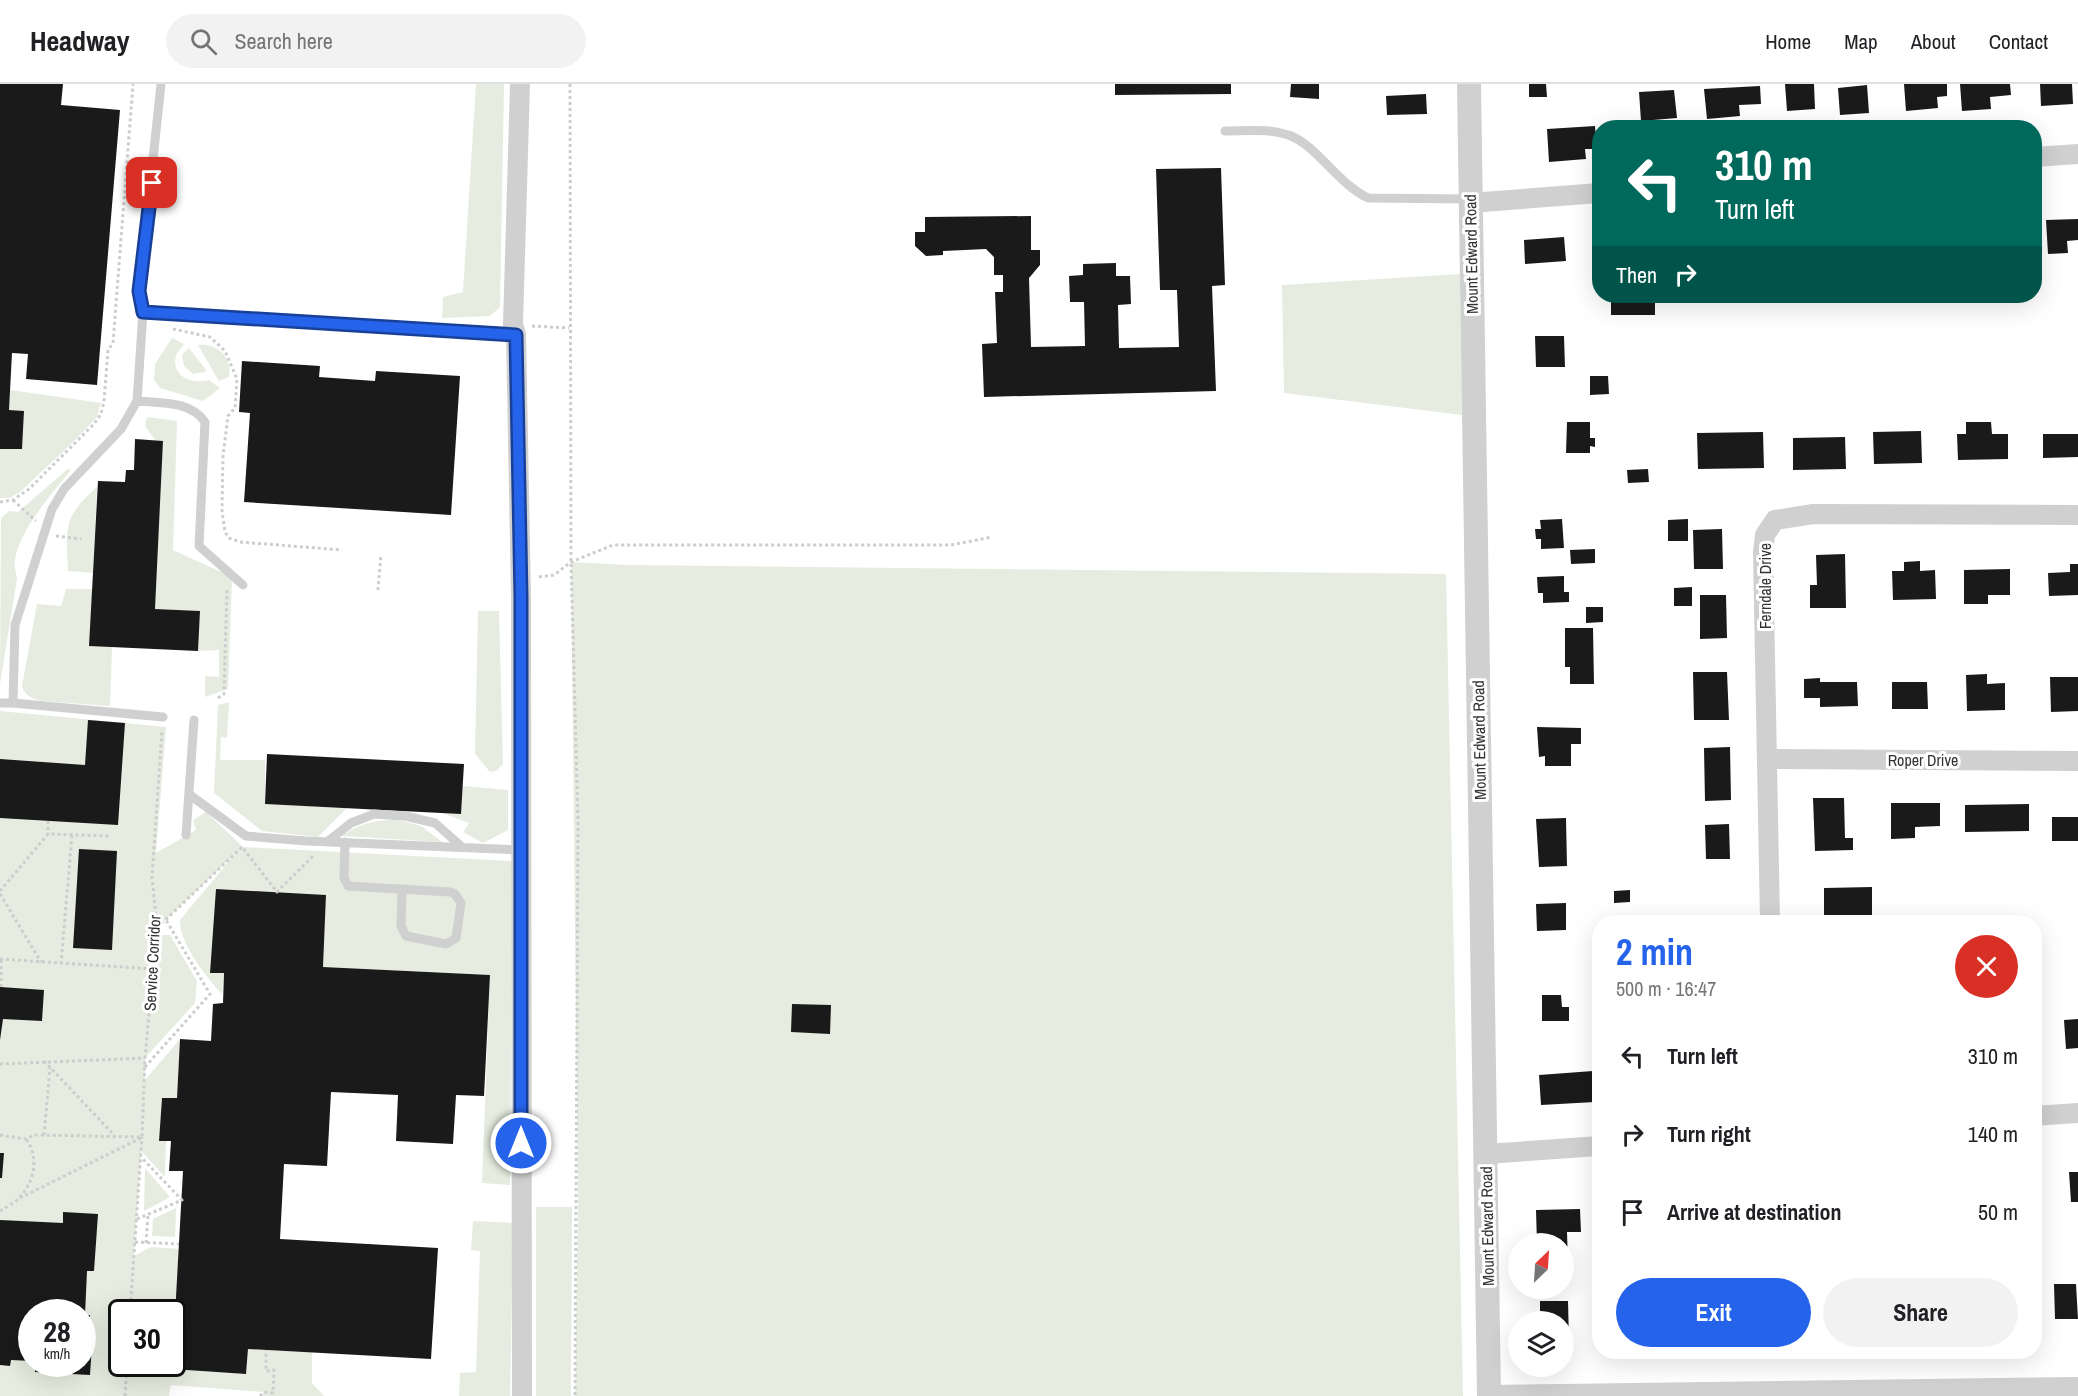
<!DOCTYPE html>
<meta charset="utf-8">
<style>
:root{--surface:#fff;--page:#f2f2f2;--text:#202124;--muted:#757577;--line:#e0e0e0;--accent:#2563eb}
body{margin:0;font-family:"Archivo Narrow",sans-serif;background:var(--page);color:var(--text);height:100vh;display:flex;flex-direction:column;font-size:22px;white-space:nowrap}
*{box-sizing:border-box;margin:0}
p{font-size:20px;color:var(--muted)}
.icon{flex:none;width:33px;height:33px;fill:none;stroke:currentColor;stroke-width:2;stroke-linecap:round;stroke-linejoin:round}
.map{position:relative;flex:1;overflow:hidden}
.drawer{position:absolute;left:1592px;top:831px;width:450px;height:444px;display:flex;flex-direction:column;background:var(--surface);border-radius:24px;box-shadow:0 6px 24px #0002}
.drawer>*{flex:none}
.guide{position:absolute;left:1592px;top:36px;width:450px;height:183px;border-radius:24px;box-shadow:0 6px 24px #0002;background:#00695c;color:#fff;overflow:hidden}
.needle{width:39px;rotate:25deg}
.buttons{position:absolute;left:1508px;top:1149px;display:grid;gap:12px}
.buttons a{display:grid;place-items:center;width:66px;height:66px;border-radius:50%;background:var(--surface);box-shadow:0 6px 24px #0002;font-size:30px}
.speed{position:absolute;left:18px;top:1215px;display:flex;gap:12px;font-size:30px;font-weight:700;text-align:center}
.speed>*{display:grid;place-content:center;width:78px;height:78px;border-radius:50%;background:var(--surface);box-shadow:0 6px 24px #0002;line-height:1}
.speed small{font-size:15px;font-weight:400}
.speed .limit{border:3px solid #111;border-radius:9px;background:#fff;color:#111}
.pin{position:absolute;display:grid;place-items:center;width:51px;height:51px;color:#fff;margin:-26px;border-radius:12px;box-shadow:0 3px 9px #0006}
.me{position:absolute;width:66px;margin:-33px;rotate:0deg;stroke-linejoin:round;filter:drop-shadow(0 0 4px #0008)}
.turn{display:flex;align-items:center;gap:21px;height:126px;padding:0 24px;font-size:27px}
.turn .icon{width:78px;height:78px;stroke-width:2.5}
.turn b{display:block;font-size:42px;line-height:51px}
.then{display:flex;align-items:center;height:57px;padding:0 24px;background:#0003;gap:12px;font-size:22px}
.round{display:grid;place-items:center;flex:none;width:63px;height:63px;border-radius:32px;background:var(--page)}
.summary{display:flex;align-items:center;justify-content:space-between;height:102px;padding:0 24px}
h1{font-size:36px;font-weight:700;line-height:45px;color:var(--accent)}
.button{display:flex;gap:12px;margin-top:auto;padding:12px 24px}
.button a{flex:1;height:69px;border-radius:36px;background:var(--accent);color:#fff;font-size:24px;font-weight:700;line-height:69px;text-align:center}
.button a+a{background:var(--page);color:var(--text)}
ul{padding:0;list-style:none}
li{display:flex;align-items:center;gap:18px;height:78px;padding:0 24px}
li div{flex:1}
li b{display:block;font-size:22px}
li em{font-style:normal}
header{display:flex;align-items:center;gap:36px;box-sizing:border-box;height:84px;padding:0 30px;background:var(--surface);border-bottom:2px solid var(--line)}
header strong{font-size:28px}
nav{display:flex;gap:33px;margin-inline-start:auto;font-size:21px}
.search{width:420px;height:54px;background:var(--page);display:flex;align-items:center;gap:15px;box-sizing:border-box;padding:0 21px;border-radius:33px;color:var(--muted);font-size:22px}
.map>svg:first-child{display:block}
.green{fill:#e6ecdf;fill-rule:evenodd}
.building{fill:#1a1a1a}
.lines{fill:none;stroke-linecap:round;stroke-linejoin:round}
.path{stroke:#cdcdcd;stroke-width:3;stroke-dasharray:3 3;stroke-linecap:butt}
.service{stroke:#d0d0d0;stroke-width:9}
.minor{stroke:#d0d0d0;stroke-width:20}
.tertiary{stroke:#d0d0d0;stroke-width:24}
.route-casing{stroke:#184099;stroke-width:15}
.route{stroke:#2563eb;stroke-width:10}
.labels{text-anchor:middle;stroke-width:6;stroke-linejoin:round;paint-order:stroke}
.street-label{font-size:16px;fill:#333;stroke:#fff}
</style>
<header>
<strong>Headway</strong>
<div class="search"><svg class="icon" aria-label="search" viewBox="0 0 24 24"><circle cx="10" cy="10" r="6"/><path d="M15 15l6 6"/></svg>Search here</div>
<nav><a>Home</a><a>Map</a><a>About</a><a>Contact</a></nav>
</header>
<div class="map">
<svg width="2078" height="1312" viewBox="0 0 2078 1312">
<rect width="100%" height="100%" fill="#fff"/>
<path class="green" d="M476,0H504L500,223L490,232L442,234L443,213L463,208Z
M1460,190L1462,331L1284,309L1282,201Z
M172,254L184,260C182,263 177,268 176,272C170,293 194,301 209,296L220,304L203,317L160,304L154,296L155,280Z
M198,261C217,259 233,273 229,293L219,297Z
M189,264L206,286L205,288L193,290L184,282L182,271Z
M10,306L101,319L97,333L68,363L20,408L10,414H0V365H22L24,327L9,326Z
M147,333L177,337L173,466L232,493L228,605L205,613V592L219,593V566L198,567L200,527L155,525L163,358L156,357L145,342Z
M69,384L70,387C52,410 19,446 15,476C14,482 16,489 17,495L0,600L1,434L9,427L18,428Z
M97,403L93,489L68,487C66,443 63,433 97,403Z
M571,478L627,481L1446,490L1463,1312H575L578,1117Z
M66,505H92L112,563L110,622L42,617C32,615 25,612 22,602L37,520L61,522Z
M478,527H499L503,680L496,687L490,688L475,670Z
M229,618L227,654L221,653L220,676H265V720L347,724L318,753L262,747L214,709L218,621Z
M0,627L166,643L156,769L196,746L193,736L206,728L243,763L512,777L510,1101L482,1099L490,891L323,883L326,811L217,805L210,888L224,889L222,910C207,894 179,859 180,836L235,770L157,844V851H170L197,897L195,919L145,974V996L180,955L177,1014H162L159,1056L166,1057L165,1093L141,1067L134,1172L151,1163L179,1165L173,1279L172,1228H122V1280H172L173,1285L246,1290L248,1265L312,1268V1299L324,1312H263V1308L171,1301L169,1312H0ZM32,1228H82V1280H32Z
M463,702L508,706V746L483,759L463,748L469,739L442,729L461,730Z
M395,735L421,742L442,758L342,752C360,739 374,737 395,735Z
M145,1084L170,1113L144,1127V1123Z
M536,1123H572L571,1312H536Z
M176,1124L175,1153L152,1152L153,1135Z
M473,1137L513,1139L510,1312H459L460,1289L476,1288L480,1167L471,1166Z"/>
<path class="building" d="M0,0H63L61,21L120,26L97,301L26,295L28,270L12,269L9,326L24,327L22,365H0Z
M1115,0H1231V10L1115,11Z
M1291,0H1319V15L1290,13Z
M1529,0H1546L1547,13H1529Z
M1785,0H1814L1815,25L1787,27Z
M1904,0H1947V12L1937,13L1938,24L1906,27Z
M1960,0H2010L2011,11L1990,13L1991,25L1962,27Z
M2040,0H2072L2073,20L2041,22Z
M1867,1L1869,29L1840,31L1838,4Z
M1760,2L1761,20L1739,21L1740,32L1707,35L1704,5Z
M1674,6L1677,34L1641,37L1639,8Z
M1426,10L1427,30L1387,31L1386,12Z
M1595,42L1597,65H1585L1586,75L1549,78L1547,45Z
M1221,84L1225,201L1212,202L1216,307L984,313L982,260L997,259L995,208H1003V191H994V173L986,165L943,167V171L926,172L915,162V148H925V133L1031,132V166H1040V181L1029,194L1031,263L1085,262L1084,218H1070L1069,192L1083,191V180L1116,179V192H1130L1131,220L1118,221L1119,264L1179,263L1177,206H1160L1156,85Z
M2078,135V156L2067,157L2068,169L2048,170L2046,136Z
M1564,153L1566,177L1525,180L1524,156Z
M1611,212H1655V231H1611Z
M1535,252H1564L1565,283H1536Z
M242,277L320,282L319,293L375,297L376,287L460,292L451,431L244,418L250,329L239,328Z
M1590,292H1608L1609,310L1590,311Z
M1567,338H1590V354H1595V363L1590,362V369H1566Z
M1966,338H1991L1992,350H2008V375L1958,376L1957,350H1966Z
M1921,347L1922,379L1874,380L1873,348Z
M1763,348L1764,384L1698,385L1697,349Z
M2043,350H2078V373L2043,374Z
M1845,353L1846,385L1793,386V354Z
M135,355L163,357L155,525L200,527L198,567L89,562L98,397L125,398L126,386H134Z
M1648,385L1649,398L1628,399L1627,386Z
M1562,435L1564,464L1541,465V455H1536L1535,445H1541L1540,436Z
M1688,435V457H1668V436Z
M1722,445L1723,485H1694L1693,446Z
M1595,465V479L1571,480L1570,466Z
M1845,470L1846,524H1810V501H1817L1816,471Z
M1920,477V487L1935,486L1936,515L1893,516L1892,487H1904V478Z
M2070,480H2078V511L2049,512L2048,489L2070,488Z
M2010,485V511H1988V520H1964V486Z
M1564,492V508H1569V518L1543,519V509H1538L1537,493Z
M1692,503V522H1674V504Z
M1700,511H1726L1727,554L1700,555Z
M1586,523H1603V538L1586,539Z
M1565,544H1593L1594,600H1570V583H1565Z
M1693,588H1727L1729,636H1694Z
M1987,590V600L2005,599V626L1967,627L1966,591Z
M2050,593H2078V627L2051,628Z
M1820,594V598H1857L1858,622L1820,623V614H1804V595Z
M1892,598H1927L1928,625H1892Z
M88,636L125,639L118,741L0,734V675L85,681Z
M1537,643L1581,644V660H1571V682H1545V672L1539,673Z
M1730,663L1731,716L1705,717L1704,664Z
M267,670L464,680L461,730L265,720Z
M1813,714H1844L1845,754H1853V766L1815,767Z
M1891,719H1940V742L1915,743V754L1891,755Z
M2029,720V747L1965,748V721Z
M2052,733H2078V757H2052Z
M1566,734L1567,782L1539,783L1536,735Z
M1729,740L1730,775H1706L1705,741Z
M79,765L117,767L112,866L73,864Z
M1872,803V838H1824V804Z
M216,805L326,811L323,883L490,891L484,1012L456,1011L453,1060L396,1057L398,1011L331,1008L327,1082L284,1080L280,1155L438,1164L431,1275L248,1265L246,1290L172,1285L183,1087H169L171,1057H159L162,1014H177L180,955L211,957L213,920L223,919L224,889H210Z
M1630,806V818L1614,819V807Z
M1566,819V846L1537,847L1536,820Z
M1705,833H1730V838H1705Z
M0,903L44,906L42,937L3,935L0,956Z
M1542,911H1561L1562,923H1569V937H1542Z
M792,920L831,921L830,950L791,948Z
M1599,928V955H1595L1594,929Z
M2078,935V964L2066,965L2064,936Z
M1593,987L1595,1018L1541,1021L1539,991Z
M0,1069H4L2,1094H0Z
M2069,1088H2078V1118H2071Z
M1580,1125L1581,1148H1567L1568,1180H1563V1160H1537L1536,1126Z
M63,1128L98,1130L94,1187H87L85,1231H90L89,1246H93L90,1291L35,1288V1280H82V1228H32V1277L11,1276L10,1282L0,1281V1136L63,1139Z
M2054,1200H2076L2078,1235H2055Z
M1540,1217H1568L1569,1257H1563V1238H1540Z"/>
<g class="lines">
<path class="path" d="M570,0L571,478L578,738L575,1312
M532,242L569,244
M173,245L210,253L225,267L237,295L235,324L228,332L223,372L222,427L225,448L229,454L240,458L342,466
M13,416L36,437
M0,418L13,416L29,405L94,340L101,330L104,317L108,266L113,259L133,0
M56,452L81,455
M539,493L554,491L571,478L613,461H951L992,453
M378,506L381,470
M218,614L224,610L227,505
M48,737V750
M0,807L48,750L109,752
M0,810L41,878
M157,844L242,763L277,808L314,771
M0,875L153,885
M61,880L72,751
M1,903V875
M44,977L115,1052
M0,980L145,974
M145,983L210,910L166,836
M0,1051L26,1055L34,1051L142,1053L145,974L157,844L152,793L162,647
M44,1051L50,984
M20,1114L141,1054
M0,1127C6,1123 15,1119 20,1113C35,1097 39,1072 26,1055
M137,1135L182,1116L141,1073
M135,1158L179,1160
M146,1159L148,1131
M130,1228L142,1053
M125,1312L127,1280
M260,1312L264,1308L273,1309L274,1286L266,1287V1266"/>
<path class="service" d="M161,0L139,207L143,228L137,317L121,345L64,405L52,425L15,541L13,619L163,633
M1225,47C1245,47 1272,44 1291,52C1318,63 1337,99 1368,114L1470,115
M143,228L516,251
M137,317C161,319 191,317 205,338L199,462L243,501
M0,619H13
M190,711L246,752L306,757L520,766
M186,751L194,636
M327,758L351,739L374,730L405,732L435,739L461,762
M345,758L344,794L348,802L450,808L455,810L461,819L456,854L446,860L406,852L401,842L402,806"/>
<path class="minor" d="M520,0L513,240L516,251L521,513L522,1312
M2034,73L2078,70
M1470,119L1599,109
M1769,675L2078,677
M1770,838L1763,468L1765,451L1775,436L1813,430L2078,431
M2034,1032L2078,1029
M1486,1070L1599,1062
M1489,1311L2078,1303"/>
<path class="tertiary" d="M1469,0L1489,1312"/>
</g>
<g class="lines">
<g class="route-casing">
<path id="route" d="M152,99L139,207L143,228L516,251L521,513V1059"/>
</g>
<use href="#route" class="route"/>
</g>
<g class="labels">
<g class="street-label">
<text transform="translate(1471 170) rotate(-91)" y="6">Mount Edward Road</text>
<text transform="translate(1765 502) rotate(-90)" y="6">Ferndale Drive</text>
<text transform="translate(1479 656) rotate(-91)" y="6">Mount Edward Road</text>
<text x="1923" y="682">Roper Drive</text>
<text transform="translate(152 879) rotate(-87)" y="6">Service Corridor</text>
<text transform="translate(1487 1142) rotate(-91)" y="6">Mount Edward Road</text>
</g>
</g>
</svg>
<div class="buttons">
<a><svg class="needle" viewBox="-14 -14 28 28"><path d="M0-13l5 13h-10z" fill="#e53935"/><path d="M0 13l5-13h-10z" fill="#757577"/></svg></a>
<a><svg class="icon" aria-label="layers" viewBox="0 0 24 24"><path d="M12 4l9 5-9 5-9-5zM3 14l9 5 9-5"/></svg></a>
</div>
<div class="speed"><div>28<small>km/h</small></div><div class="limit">30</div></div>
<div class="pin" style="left:152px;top:99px;background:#d93025"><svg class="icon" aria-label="arrive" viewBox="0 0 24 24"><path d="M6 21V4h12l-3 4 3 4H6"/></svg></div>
<svg class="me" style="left:521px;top:1059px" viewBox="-20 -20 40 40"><circle r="17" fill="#2563eb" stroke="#fff" stroke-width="3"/><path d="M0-11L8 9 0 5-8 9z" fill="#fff"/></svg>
<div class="guide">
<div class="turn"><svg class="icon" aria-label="left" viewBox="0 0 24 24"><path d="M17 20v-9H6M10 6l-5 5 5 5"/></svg><div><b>310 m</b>Turn left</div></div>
<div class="then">Then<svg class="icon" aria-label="right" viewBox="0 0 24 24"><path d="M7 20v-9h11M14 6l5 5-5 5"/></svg></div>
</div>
<section class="drawer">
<div class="summary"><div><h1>2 min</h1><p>500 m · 16:47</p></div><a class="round" style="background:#d93025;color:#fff"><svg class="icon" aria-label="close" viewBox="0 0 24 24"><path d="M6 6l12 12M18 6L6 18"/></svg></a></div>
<ul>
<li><svg class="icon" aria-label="left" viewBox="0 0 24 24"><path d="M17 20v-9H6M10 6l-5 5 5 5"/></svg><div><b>Turn left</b></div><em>310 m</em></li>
<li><svg class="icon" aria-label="right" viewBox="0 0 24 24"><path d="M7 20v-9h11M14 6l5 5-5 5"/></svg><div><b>Turn right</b></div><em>140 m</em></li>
<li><svg class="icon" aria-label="arrive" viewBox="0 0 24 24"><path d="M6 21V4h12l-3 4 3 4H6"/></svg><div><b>Arrive at destination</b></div><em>50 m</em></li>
</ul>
<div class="button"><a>Exit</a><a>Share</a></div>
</section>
</div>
